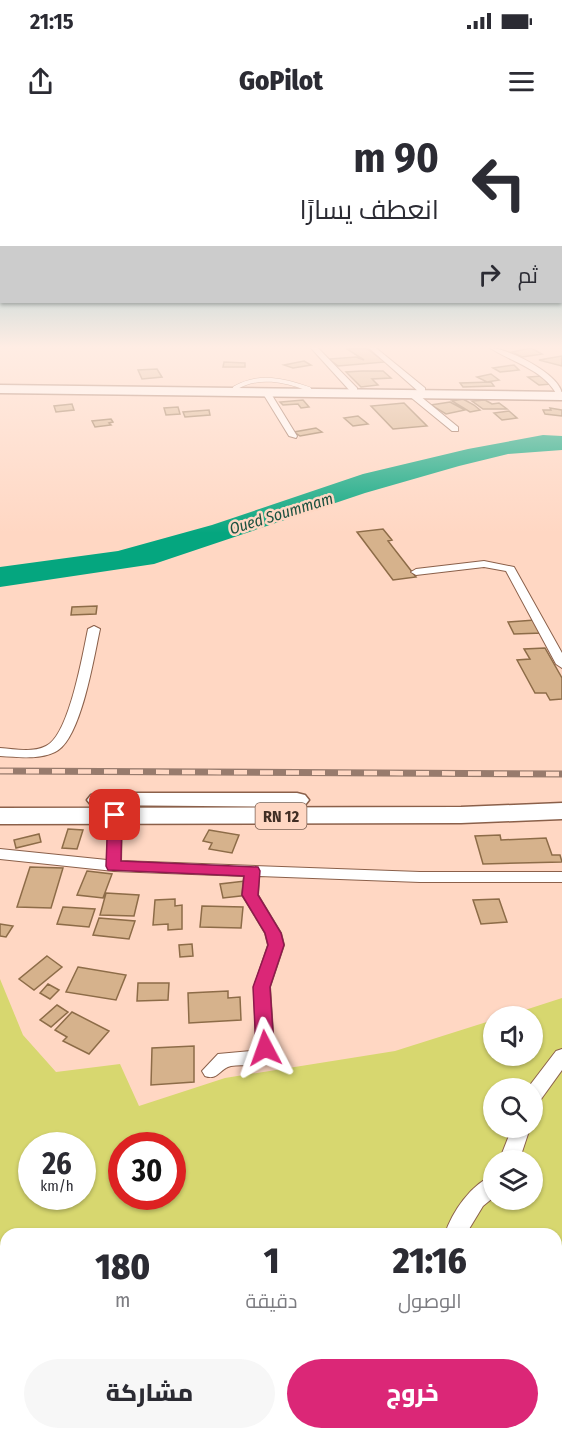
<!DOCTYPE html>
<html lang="ar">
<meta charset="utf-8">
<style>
:root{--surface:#fff;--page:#f7f7f7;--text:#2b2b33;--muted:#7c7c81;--accent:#db2777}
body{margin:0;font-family:"Fira Sans Condensed",Cairo,sans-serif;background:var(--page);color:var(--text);direction:rtl;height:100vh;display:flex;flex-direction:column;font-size:22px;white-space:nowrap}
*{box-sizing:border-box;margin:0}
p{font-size:20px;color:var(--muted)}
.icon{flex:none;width:33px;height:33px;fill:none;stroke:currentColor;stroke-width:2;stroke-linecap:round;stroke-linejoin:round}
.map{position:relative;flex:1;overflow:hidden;direction:ltr}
.sheet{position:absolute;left:0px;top:1108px;width:562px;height:212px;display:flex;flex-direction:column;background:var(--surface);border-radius:18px 18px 0 0;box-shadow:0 2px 4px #0004;direction:rtl}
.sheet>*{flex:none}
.hud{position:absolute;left:0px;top:0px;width:562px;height:183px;box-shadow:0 2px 4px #0004;direction:rtl;background:#fff;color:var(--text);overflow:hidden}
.fabs{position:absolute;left:483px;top:886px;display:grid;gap:12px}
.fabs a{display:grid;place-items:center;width:60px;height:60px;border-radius:50%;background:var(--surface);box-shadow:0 2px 4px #0004;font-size:30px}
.speed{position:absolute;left:18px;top:1012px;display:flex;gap:12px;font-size:30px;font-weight:700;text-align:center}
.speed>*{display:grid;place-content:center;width:78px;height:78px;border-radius:50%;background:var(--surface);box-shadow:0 2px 4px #0004;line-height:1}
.speed small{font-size:15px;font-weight:400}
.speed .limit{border:9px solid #d22;background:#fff;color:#111}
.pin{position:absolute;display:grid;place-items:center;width:51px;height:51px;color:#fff;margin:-26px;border-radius:12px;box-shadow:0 3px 9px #0006}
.me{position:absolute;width:66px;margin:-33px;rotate:356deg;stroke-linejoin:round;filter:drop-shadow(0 0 4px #0008)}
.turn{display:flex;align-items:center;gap:21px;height:126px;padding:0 24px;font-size:27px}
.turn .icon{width:78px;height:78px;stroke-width:2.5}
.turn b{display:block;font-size:42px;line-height:51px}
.then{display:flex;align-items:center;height:57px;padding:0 24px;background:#0003;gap:12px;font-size:22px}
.eta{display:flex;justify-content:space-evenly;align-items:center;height:102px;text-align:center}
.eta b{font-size:36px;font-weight:800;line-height:42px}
.cta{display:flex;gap:12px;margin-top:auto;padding:12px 24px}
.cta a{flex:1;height:69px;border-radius:36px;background:var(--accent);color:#fff;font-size:24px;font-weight:800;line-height:69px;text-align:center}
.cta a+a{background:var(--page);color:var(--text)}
.status{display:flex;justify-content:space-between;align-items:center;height:42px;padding:0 30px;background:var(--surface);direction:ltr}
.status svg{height:16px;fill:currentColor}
header{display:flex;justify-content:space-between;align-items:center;height:78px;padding:0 24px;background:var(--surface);font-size:27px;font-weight:800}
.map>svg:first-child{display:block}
.green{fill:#d7d76f;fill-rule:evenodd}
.water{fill:#05a67f}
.building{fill:#d6b28c;stroke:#8d6c48;stroke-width:1.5}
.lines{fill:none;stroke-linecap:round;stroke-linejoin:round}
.service-casing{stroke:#8b604a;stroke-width:5}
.minor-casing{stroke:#8b604a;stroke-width:2}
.trunk-casing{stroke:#8b604a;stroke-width:3}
.service{stroke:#fff;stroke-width:4}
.minor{fill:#fff;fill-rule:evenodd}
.trunk{fill:#fff;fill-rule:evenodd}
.rail-casing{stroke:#987b6d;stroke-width:7}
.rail{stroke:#ffd7c3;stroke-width:4.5;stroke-dasharray:13;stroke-linecap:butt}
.route{fill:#db2777;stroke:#8e194d;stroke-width:1.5}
.labels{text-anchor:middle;stroke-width:5;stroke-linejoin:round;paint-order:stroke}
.far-water-label{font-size:16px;font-style:italic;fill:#1c5140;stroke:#ffd7c3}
.shield{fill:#ffd7c3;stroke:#7a6154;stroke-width:1.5}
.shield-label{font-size:16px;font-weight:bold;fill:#412e24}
</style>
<div class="status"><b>21:15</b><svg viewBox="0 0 49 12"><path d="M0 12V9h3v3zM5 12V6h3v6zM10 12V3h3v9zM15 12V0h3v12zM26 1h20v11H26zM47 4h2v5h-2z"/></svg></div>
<header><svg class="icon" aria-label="menu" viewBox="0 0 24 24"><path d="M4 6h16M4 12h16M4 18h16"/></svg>GoPilot<svg class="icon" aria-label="share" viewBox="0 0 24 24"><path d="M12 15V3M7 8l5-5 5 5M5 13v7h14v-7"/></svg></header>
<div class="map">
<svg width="562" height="1319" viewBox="0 0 562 1319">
<rect width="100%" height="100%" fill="#ffd7c3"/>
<path class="green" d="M0,859L23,915L56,952L120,944L139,986L225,958L395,931L493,900L494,936H532V897H503L562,878V1319H0ZM494,969H532V1008H494ZM32,1026H82V1077H32ZM122,1026H172V1077H122ZM494,1041H532V1080H494ZM6,1114H556V1314H6Z"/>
<path class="water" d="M543,315L562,316V330L508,334L459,346L365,373L154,444L0,467V447L118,431L212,405L363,354L468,329Z"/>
<path class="building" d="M366,228L385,242L338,246L329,239L356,237L364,240L347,229Z
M531,228L542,234L522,237L512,232Z
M562,236V246L539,240Z
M304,241L311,245L293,248L284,245Z
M224,242L245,243V247H223Z
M514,245L519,250L500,252L493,248Z
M157,249L162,257L142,259L138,250Z
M362,251H383L391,258L372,259L378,265L361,267L346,252Z
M491,254L499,260L487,262L477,257Z
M542,256L553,264L539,265L528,257Z
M491,262L494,266L463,267L460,263Z
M463,279L474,285L480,290L470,292L452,281Z
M303,280L309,287L301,288L298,284L283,285L280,282Z
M485,280L492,284L499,283L507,289H483L472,281Z
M450,282L465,290L446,294L431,285Z
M404,283L427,306L393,309L371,286Z
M72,284L74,290L56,292L54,286Z
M178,287L180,294L166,295L164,288Z
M550,288L562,290V296L545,294L543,290H551Z
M209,290L210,295L185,297L183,292Z
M509,291L517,298L502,300L494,293Z
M358,296L368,304L353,306L344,298Z
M111,299L113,302L109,303L111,305L95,307L92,301Z
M316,308L322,312L300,316L294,312Z
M383,409L392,420L388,421L416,457L393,460L357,412Z
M97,486L96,494L71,495L72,487Z
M535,500L542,513L514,514L508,502Z
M545,528L562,558V579L550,580L546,573H535L517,540L530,539L524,529Z
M68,709L83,710L77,729L62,728Z
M209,710L239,715L232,733L209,729L212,723L203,721Z
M39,714L41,722L16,728L14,720Z
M500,715L501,720L546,718L552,735H560L562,742L483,744L475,716Z
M30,747L63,748L51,788L17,787Z
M87,751L112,754L103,778L77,775Z
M245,761L249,775L223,778L220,764Z
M106,773L139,775L134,796L100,795Z
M175,779V786L182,785V809L168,810V804L153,805L155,780Z
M499,779L507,802L481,804L473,780Z
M202,786L243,787L241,808L200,807Z
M63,787L95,789L89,807L57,804Z
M99,798L135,801L129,819L93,815Z
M0,804L13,806L6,817L0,816Z
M192,824L193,836L180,837L179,825Z
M47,836L62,847L34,870L19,859Z
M78,847L126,855L116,880L66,872Z
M138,863H169L168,880L137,881Z
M48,864L59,870L50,879L40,873Z
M228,871V878L240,877L241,900L189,903L188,873Z
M57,885L68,892L51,907L40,900Z
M72,892L109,911L89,934L63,921L67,917L55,910Z
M194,926V962L151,965L152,928Z"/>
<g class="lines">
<g class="service-casing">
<path id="service" d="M235,268C259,254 284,260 309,269"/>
</g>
<g class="minor-casing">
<path id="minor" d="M311,228H318L357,268V272H351Z
M369,228H376L425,268V272H419Z
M490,228C508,228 562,255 562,275H557C544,250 512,242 490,228Z
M263,270L270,272L297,316L296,318L289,316L262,272Z
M408,271H414L458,307V311H452L408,275Z
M484,441L514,447L562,533V548L556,544L506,451L484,447L416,455L411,452L416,449Z
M94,506L100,509C94,536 81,621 55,632C38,640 18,637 0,636V628C14,629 33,633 46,626C69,616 83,533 88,509Z
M115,690L122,695L121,741L420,752H562V762H420L259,756L258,775L281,813L284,825L270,867L274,928L261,943C251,947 241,944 231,946C220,948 218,961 205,956L202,951L218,934L251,931L256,925L254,867L268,825L265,813L242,775L244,756L114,751L0,739V729L107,740L108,695Z
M562,929V950L539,982L532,984V969H527L556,931Z
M512,1008H530L519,1041H499Z
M494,1055V1077L483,1086L466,1114H445C452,1092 471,1064 494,1055Z"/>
</g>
<g class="trunk-casing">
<path id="trunk" d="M0,265L562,272V280L0,273Z
M99,673H297L305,675L309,680L305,685L297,687L91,685L87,680L91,675Z
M562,683V699L461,703L0,704V688L461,687Z"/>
</g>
<use href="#service" class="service"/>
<use href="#minor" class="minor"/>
<use href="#trunk" class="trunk"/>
<g class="rail-casing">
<path id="rail" d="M0,651L562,654"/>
</g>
<use href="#rail" class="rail"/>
</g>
<linearGradient id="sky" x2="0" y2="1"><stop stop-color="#4daebe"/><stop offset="0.55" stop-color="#ffede4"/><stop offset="1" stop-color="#ffede4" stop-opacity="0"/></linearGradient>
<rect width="562" height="413" fill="url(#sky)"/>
<path class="route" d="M115,691L122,695L121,741L258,747L260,751L258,775L281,813L284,825L270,867L274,928L271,933L265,935L259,933L256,928L253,867L268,825L265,813L242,775L244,756L108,750L106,746L108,695Z"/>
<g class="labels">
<g class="far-water-label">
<text transform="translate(281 393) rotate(-17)" y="6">Oued Soummam</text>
</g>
<rect class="shield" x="255.5" y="683" width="51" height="26" rx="4.5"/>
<g class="shield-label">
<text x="281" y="702">RN 12</text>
</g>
</g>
</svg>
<div class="fabs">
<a><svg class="icon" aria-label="sound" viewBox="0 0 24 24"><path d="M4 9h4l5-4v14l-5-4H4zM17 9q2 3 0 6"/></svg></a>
<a><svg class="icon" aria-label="search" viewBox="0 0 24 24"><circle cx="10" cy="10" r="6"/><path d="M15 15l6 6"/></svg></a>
<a><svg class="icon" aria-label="layers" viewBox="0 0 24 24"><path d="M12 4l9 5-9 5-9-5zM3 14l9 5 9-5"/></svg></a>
</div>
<div class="speed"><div>26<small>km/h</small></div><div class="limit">30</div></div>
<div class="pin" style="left:115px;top:695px;background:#d93025"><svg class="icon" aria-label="arrive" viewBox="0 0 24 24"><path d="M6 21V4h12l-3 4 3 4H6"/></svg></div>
<svg class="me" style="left:265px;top:928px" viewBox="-20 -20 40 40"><path d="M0-17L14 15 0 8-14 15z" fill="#db2777" stroke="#fff" stroke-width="4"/></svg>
<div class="hud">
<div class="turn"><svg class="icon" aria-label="left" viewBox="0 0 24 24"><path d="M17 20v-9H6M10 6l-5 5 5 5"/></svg><div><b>90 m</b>انعطف يسارًا</div></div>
<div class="then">ثم<svg class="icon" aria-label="right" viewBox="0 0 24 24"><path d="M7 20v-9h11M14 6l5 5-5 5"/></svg></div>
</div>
<section class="sheet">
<div class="eta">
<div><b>21:16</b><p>الوصول</p></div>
<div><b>1</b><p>دقيقة</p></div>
<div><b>180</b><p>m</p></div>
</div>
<div class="cta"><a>خروج</a><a>مشاركة</a></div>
</section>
</div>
